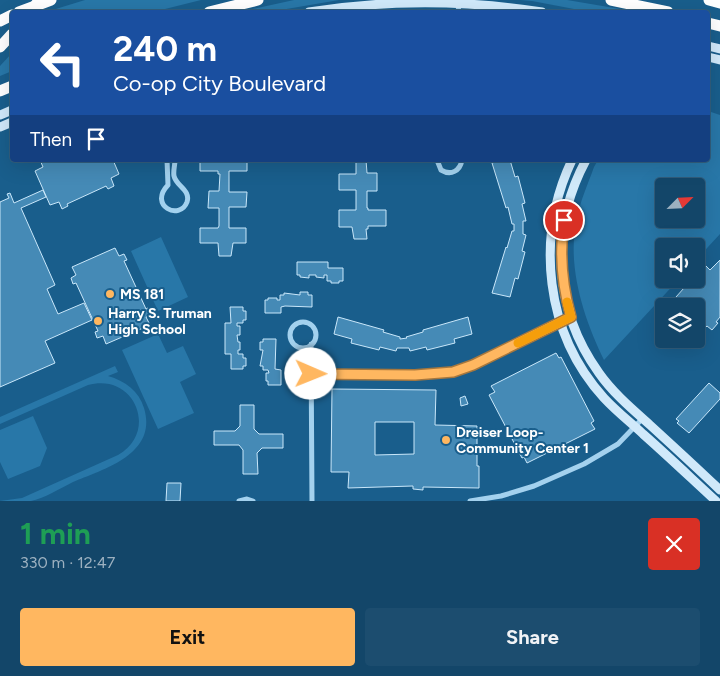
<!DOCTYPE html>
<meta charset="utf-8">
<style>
:root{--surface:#134669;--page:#1c4d6f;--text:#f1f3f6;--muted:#9db1c0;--line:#325e7d;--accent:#ffb760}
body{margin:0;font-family:Figtree,sans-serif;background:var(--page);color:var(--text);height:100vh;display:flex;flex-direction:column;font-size:19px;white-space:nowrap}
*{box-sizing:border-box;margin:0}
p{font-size:16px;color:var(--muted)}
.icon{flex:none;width:28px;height:28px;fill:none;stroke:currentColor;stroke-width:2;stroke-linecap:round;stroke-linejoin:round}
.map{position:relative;height:501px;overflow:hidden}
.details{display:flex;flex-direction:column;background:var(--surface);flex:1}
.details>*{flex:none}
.hud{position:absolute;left:10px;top:10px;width:700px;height:152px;border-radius:5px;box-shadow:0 5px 20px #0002,0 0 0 1px var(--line);background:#1a4fa0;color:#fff;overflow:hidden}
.needle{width:32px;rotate:66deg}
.tools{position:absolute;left:655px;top:178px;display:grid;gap:10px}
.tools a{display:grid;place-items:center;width:50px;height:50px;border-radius:5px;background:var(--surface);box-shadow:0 5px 20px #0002,0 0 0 1px var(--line);font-size:25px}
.pin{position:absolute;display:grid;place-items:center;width:42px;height:42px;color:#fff;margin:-21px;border:2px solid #fff;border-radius:50%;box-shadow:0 1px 5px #0007}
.me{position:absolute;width:55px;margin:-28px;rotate:91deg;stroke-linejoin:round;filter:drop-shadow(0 0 4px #0008)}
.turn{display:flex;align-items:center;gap:18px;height:105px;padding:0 20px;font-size:22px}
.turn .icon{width:65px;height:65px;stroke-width:2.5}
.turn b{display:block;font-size:35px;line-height:42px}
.then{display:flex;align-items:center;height:48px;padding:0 20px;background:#0003;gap:10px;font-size:19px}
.round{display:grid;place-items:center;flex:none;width:52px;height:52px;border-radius:5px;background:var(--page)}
.head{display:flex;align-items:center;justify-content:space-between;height:85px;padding:0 20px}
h1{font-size:30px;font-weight:700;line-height:38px;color:#1e9e55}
.cta{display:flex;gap:10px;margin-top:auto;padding:10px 20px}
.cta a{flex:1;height:58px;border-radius:5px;background:var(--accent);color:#111;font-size:20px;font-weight:700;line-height:58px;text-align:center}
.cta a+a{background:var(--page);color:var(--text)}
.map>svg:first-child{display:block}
.green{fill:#2877a8;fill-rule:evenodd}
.building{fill:#458ab6;stroke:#c9e7fa;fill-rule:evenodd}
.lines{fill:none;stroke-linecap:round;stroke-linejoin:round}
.street{stroke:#a3d1ee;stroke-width:5}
.secondary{stroke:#d0e9fa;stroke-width:9}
.highway{stroke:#fff;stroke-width:11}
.highway-bridge{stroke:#fff;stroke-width:11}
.route-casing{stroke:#a6773e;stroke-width:12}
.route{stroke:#ffb760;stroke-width:9}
.slow{stroke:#f59e0b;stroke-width:9}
.poi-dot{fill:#ffb760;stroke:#195e8c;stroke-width:2}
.labels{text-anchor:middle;stroke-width:4;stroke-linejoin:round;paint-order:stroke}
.poi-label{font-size:14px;font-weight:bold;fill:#fff;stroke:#195e8c;text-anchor:start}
</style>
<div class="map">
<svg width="720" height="501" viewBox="0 0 720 501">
<rect width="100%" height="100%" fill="#195e8c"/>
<path class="green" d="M85,0H201L157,11V12H46Z
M294,0H339L269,12H239Z
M520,0H567L638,12H590L532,1Z
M12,53V71L0,76V66Z
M708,111L720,115V234L696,260V246H664V279H679L604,360C584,319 566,265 577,219C580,201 588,184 594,167L598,160H708ZM664,186H696V219H664Z
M161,237L188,297L158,311L131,251Z
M158,334L167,353L183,346L196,374L180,382L194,413L158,429L122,350Z
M115,366L118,372L108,376C125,381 139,391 144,408C158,454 104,469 73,482C61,488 43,499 31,501C21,501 10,501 0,501L22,498L118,455C159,432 135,372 88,385L0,424V417Z
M33,416L47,448L40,466L8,479L0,462V430Z"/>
<path class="building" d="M40,160H113L119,174L111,178L114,186L108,189L106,186L104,187L67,204L68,206L62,209L59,202L50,205L35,171L43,167Z
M200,160H247V171H229V192H247L246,207H229V228H246V243H233L231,256H219L218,243H200V228H218L219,226V208H208L209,191H219L220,174H218V171H200Z
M356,160H366L367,173H377V191H367V208H368V210H386V226H368V229H366L367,239H354L352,227H339V210H356V190H339V174H356Z
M503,160H510L515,177L518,176L525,203L522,204L526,221H523V234L526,235L522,251L525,252L518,279L515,278L510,297L492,293L506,247L507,248L512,231H514V224H512L508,207L506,208L492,163Z
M43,190L46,197L21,208L55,285L47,289L58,314L84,303L92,320L45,341L55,363L0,387V202L9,198L7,194L10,193L14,203Z
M115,248L119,256L124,254L127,260L124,261L146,309L148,308L151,315L146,317L150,325L106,344L103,336L97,338L95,332L98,331L76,283L73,284L71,278L76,275L72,267Z
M700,260L710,270L720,260V317L716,322L718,323L712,330L707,326L702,331L696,326V306H686L676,297L692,279H696V275L699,272L696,269V264Z
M297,262H328V268H343V281H339V283H331V281H327V275H324V278L316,277V275H309V278L300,277V275H297Z
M300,292H308V295H312V307L285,306L281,307V313H265V300H268V298H277V300H280V295H284V293L300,295Z
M230,307H243V311H246V320H243V323H237V326H240V335H237L238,342H240V350H238V354H243V358H246V366H243V369H231V354H225V323H231Z
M338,317L384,330L383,332L400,337V339L407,338L406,337L423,332V330L468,317L472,334L454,339L455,343L427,350L426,347L410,351L409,348H397L396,351L380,347L379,350L351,343L352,339L334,334Z
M263,339H276L275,369L281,370V385H268V381H266V373H269L268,370H263V366H260L263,350H260V342H263Z
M556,353L559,358L561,357L594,421L591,423L595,429L527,463L524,457L522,458L489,395L495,392L491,386Z
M709,383L720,393V399L689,433L677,423L679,421L676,419Z
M332,389L436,390L435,425L477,426V466H479V488L423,487V490L413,489V486L348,488L349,472H331ZM375,422H414V454L375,455Z
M465,396L468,404L461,406L460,398Z
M240,405H254V429L259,434H283V448H262L257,453L258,474H243V450L239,445H214V431H235L240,426Z
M167,483H181L180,501H166Z"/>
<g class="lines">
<path class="street" d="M458,12L459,4
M167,160L168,185C148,206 180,221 187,202C191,190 176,186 174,176C173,171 175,165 175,160
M437,160L441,170C451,176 460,171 462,160
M290 335a13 13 0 1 1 26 0a13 13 0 1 1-26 0Z
M311,344L312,501
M311,374L415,375L453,372L473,365L571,317
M239,501L247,499L253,501
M470,501L501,496L534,486L584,464L618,444L643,418"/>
<path class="secondary" d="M309,12C385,0 465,0 542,12
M708,46L720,49
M708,57L720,60
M0,115L12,110
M0,127L12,122
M572,160C535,238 545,333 604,398C616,411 630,422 643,434C668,456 692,479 716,501
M586,160C549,229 553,309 599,373C613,393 632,409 650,425C673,446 697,468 720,490"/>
<path class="highway" d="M611,0L668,12
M709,0L720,3
M19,12L51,0
M209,12L258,0
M0,21L12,15
M708,23L720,26
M0,47L12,34
M0,91L12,86"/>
<path class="highway-bridge" d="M31,12L39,0"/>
</g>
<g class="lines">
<g class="route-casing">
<path id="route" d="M311,374L415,375L453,372L473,365L571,317C562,285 559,254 564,220"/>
</g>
<use href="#route" class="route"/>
<path class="slow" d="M518,343L571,317L567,302"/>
</g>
<g class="poi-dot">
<circle cx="110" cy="294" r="5"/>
<circle cx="98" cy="321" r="5"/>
<circle cx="446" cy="440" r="5"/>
</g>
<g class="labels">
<g class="poi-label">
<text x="120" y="299">MS 181</text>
<text x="108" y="318">Harry S. Truman<tspan x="108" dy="16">High School</tspan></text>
<text x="456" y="437">Dreiser Loop-<tspan x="456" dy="16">Community Center 1</tspan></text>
</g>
</g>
</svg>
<div class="tools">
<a><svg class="needle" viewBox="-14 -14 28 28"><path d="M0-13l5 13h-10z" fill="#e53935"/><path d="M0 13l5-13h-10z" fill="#9db1c0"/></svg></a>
<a><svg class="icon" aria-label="sound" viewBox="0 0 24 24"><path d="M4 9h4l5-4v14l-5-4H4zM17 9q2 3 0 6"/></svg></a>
<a><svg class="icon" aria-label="layers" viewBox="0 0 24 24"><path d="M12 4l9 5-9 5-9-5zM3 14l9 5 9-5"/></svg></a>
</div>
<div class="pin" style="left:564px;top:220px;background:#d93025"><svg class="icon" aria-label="arrive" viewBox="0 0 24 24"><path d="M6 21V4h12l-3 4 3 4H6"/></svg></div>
<svg class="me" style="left:311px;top:374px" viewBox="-20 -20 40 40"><circle r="19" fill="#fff"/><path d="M0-13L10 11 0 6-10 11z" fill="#ffb760"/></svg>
<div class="hud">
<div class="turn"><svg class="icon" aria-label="left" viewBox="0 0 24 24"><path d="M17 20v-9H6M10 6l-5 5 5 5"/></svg><div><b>240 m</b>Co-op City Boulevard</div></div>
<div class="then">Then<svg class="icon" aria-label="arrive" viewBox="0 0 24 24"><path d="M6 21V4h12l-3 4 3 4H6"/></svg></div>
</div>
</div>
<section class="details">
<div class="head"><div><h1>1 min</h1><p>330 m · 12:47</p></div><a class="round" style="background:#d93025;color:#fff"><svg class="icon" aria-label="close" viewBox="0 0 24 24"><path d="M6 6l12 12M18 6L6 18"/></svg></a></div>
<div class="cta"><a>Exit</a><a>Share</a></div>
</section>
